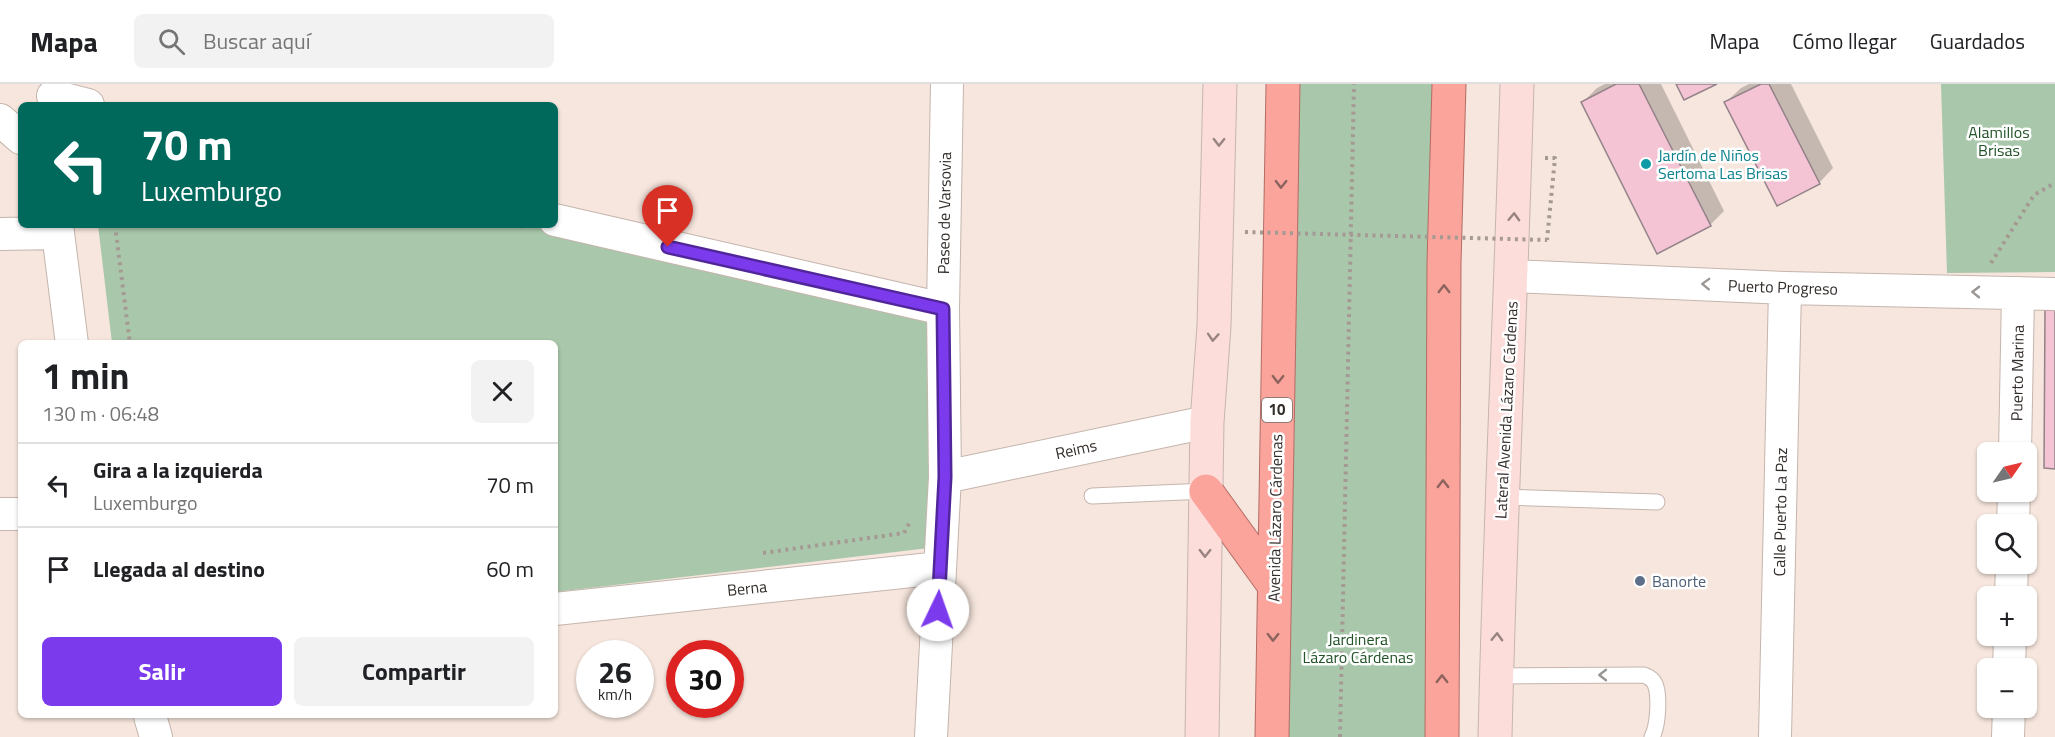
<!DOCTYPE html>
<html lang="es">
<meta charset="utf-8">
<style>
:root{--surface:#fff;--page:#f2f2f2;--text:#202124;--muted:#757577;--line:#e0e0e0;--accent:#7c3aed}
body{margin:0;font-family:"Titillium Web",sans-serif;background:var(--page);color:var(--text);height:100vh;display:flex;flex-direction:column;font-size:22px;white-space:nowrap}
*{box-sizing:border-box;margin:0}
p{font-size:20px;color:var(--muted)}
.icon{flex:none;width:33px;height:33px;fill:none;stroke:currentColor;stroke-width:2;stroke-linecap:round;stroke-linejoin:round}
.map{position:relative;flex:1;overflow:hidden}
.drawer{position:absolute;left:18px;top:256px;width:540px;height:378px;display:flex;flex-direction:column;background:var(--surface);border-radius:9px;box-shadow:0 2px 4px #0004}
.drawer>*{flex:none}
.banner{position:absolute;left:18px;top:18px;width:540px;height:126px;border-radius:9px;box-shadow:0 2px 4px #0004;background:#00695c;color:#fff;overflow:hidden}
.needle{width:39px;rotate:56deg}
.controls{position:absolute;left:1977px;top:358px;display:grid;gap:12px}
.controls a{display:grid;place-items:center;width:60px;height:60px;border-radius:9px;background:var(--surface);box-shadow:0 2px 4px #0004;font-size:30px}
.speed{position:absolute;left:576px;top:556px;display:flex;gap:12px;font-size:30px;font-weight:700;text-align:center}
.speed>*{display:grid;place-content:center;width:78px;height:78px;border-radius:50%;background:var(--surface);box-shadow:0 2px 4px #0004;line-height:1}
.speed small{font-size:15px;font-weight:400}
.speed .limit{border:9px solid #d22;background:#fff;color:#111}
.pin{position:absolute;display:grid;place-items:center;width:51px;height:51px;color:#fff;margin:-62px -26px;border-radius:50% 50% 50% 0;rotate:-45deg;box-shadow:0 0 6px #0007}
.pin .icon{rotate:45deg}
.me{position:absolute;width:66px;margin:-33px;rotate:3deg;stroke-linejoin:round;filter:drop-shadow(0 0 4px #0008)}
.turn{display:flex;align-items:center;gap:21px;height:126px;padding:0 24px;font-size:27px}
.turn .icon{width:78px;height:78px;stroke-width:2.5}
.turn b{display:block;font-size:42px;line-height:51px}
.round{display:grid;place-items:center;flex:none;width:63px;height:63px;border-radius:9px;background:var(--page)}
.summary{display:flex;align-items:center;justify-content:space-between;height:102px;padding:0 24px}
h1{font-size:36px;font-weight:700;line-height:45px}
.button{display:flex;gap:12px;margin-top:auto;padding:12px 24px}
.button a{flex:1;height:69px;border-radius:9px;background:var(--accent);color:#fff;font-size:24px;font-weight:700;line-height:69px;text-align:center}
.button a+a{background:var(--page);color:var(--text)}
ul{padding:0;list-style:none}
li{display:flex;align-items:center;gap:18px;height:84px;padding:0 24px;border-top:2px solid var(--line)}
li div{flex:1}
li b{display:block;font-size:22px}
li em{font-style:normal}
header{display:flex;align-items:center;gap:36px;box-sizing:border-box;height:84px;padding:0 30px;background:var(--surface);border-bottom:2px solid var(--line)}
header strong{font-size:28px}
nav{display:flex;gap:33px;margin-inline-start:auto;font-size:21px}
.search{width:420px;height:54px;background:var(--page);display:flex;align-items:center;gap:15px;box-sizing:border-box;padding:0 21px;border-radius:9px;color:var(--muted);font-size:22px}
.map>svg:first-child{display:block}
.green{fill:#a9c7aa}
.shadow{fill:#0003}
.building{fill:#f4c4d4;stroke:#938288;stroke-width:1.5}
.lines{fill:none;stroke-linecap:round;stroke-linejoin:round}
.service-casing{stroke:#c5b5ad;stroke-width:17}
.minor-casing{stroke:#c5b5ad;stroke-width:34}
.secondary-casing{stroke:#c5b5ad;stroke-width:35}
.trunk-casing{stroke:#b46c64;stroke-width:35}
.path{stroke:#a59993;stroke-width:4;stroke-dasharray:3 4.5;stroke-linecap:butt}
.service{stroke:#fff;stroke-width:15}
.minor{stroke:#fff;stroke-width:32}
.secondary{stroke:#fdddda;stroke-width:33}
.trunk{stroke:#faa49c;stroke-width:33}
.path-bridge{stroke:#a59993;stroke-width:4;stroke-dasharray:3 4.5;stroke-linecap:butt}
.oneway{stroke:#988582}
.oneway2{stroke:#8d635d}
.oneway3{stroke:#999694}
.route-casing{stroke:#51269a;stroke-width:15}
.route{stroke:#7c3aed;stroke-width:10}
.culture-dot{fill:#0f9aa8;stroke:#fff;stroke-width:2}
.service-dot{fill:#5c6f8a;stroke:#fff;stroke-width:2}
.labels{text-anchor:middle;stroke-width:5;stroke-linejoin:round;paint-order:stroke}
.shield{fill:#fff;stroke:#706c6a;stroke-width:1.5}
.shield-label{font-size:15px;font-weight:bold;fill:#332d2a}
.park-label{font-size:16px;fill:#225327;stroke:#fff}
.culture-label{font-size:16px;fill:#0d838f;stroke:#fff;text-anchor:start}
.street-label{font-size:16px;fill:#332d2a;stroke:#fff}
.service-label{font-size:16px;fill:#4e5e75;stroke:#fff;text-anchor:start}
</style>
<header>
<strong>Mapa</strong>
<div class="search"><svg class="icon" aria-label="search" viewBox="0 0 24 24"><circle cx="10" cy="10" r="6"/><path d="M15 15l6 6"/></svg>Buscar aquí</div>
<nav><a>Mapa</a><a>Cómo llegar</a><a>Guardados</a></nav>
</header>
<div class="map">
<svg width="2055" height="653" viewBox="0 0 2055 653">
<rect width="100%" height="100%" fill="#f6e6dd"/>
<path class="green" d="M1283,0H1449L1442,653H1272Z
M1941,0H2055V188L1947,189Z
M98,141H530L934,232L929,464L555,508V260L112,259Z"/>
<path class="shadow" d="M1605,0H1661L1724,127L1710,141L1583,18L1597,4Z
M1749,0H1791L1833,84L1819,99L1726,18L1741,4Z"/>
<path class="building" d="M1616,0H1639L1711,142L1657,170L1581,18Z
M1676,0H1717L1684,16Z
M1761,0H1769L1820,100L1777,122L1724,18Z
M2045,226H2055V385L2044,384Z"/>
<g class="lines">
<g class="service-casing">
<path id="service" d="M1092,412L1206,407
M1501,413L1657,418
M1496,592L1644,591C1649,593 1653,595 1655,600C1660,612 1658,642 1652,653"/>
</g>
<g class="minor-casing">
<path id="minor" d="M53,12L88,21
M0,36L21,54
M555,136L943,225
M57,141L72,260
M0,150L58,149
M1512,192L1785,204L2055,210
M2015,369L2018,209
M945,393L1207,338
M0,430H21
M2013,441L2014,408
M2011,513L2012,480
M555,525L940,484
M2009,585L2010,552
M150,632L156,653
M931,653L945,393L943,225L947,0
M1775,653L1785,204
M2008,653L2009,624"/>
</g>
<g class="secondary-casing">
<path id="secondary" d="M1202,653L1207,338L1214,242L1220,0
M1495,653C1500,435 1511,218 1517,0"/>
</g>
<g class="trunk-casing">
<path id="trunk" d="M1206,407L1274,501
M1272,653L1283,0
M1442,653L1444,179L1449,0"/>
</g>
<path class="path" d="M1545,74H1555L1547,156
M115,141L130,260
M512,141L526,143
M1991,179L2034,111L2055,99
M763,469L904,449L911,436
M1340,653L1354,0"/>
<use href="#service" class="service"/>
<use href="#minor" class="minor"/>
<use href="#secondary" class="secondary"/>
<use href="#trunk" class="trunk"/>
<path class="path-bridge" d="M1245,148L1547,156"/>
</g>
<defs><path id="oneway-chevron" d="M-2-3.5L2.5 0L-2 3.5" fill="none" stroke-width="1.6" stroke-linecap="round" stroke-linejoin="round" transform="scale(1.5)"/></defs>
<g class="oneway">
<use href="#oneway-chevron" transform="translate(1219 58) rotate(91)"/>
<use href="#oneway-chevron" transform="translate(1514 133) rotate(-88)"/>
<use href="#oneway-chevron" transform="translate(1213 253) rotate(94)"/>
<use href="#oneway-chevron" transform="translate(1205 469) rotate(91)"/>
<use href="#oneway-chevron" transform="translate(1497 553) rotate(-88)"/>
</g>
<g class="oneway2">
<use href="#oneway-chevron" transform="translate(1281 100) rotate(91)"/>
<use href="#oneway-chevron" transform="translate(1444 205) rotate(-90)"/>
<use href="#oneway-chevron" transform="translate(1278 295) rotate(91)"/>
<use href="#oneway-chevron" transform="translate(1443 400) rotate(-90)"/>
<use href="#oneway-chevron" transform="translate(1273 553) rotate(91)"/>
<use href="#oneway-chevron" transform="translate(1442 595) rotate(-90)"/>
</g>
<g class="oneway3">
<use href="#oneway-chevron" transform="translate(1706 200) rotate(-178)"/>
<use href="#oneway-chevron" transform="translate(1976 208) rotate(-179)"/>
<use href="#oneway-chevron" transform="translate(1603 591) rotate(-180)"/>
</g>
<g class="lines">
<g class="route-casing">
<path id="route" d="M668,163L943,225L945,393L938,526"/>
</g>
<use href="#route" class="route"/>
</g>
<circle class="culture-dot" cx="1646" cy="80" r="6"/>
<circle class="service-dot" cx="1640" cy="497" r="6"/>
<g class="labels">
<rect class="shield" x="1262" y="314" width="30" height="24" rx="4.5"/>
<g class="shield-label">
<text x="1277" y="331">10</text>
</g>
<g class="park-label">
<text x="1999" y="54">Alamillos<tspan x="1999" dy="18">Brisas</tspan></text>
<text x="1358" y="561">Jardinera<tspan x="1358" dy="18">Lázaro Cárdenas</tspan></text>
</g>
<g class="culture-label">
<text x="1658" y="77">Jardín de Niños<tspan x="1658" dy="18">Sertoma Las Brisas</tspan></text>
</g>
<g class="street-label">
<text transform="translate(944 129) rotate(-89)" y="6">Paseo de Varsovia</text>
<text transform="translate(1783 203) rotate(2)" y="6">Puerto Progreso</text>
<text transform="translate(2017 289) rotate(-89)" y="6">Puerto Marina</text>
<text transform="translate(1506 326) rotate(-87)" y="6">Lateral Avenida Lázaro Cárdenas</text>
<text transform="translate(1076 365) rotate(-12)" y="6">Reims</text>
<text transform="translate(1780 428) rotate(-89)" y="6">Calle Puerto La Paz</text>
<text transform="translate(1275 434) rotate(-89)" y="6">Avenida Lázaro Cárdenas</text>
<text transform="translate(747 504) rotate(-6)" y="6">Berna</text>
</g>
<g class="service-label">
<text x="1652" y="503">Banorte</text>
</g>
</g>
</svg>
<div class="controls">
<a><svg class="needle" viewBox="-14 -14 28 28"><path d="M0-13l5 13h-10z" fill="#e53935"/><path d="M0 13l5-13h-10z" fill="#757577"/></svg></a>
<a><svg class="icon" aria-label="search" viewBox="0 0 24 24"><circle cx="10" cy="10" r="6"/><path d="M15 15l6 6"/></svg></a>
<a>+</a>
<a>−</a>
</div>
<div class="speed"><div>26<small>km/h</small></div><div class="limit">30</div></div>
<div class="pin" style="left:668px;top:163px;background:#d93025"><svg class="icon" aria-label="arrive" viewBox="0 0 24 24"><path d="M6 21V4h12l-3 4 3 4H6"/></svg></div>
<svg class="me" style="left:938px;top:526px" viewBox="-20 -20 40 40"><circle r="19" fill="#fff"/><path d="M0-13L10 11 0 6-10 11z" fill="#7c3aed"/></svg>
<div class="banner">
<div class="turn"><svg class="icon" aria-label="left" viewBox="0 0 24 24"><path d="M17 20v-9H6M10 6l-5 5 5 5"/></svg><div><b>70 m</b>Luxemburgo</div></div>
</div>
<section class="drawer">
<div class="summary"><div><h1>1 min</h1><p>130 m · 06:48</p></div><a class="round"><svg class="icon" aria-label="close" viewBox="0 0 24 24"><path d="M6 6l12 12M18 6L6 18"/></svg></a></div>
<ul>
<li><svg class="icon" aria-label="left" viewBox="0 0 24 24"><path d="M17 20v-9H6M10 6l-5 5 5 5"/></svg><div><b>Gira a la izquierda</b><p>Luxemburgo</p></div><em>70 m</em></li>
<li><svg class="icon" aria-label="arrive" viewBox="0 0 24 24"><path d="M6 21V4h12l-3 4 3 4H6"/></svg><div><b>Llegada al destino</b></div><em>60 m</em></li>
</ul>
<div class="button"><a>Salir</a><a>Compartir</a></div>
</section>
</div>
